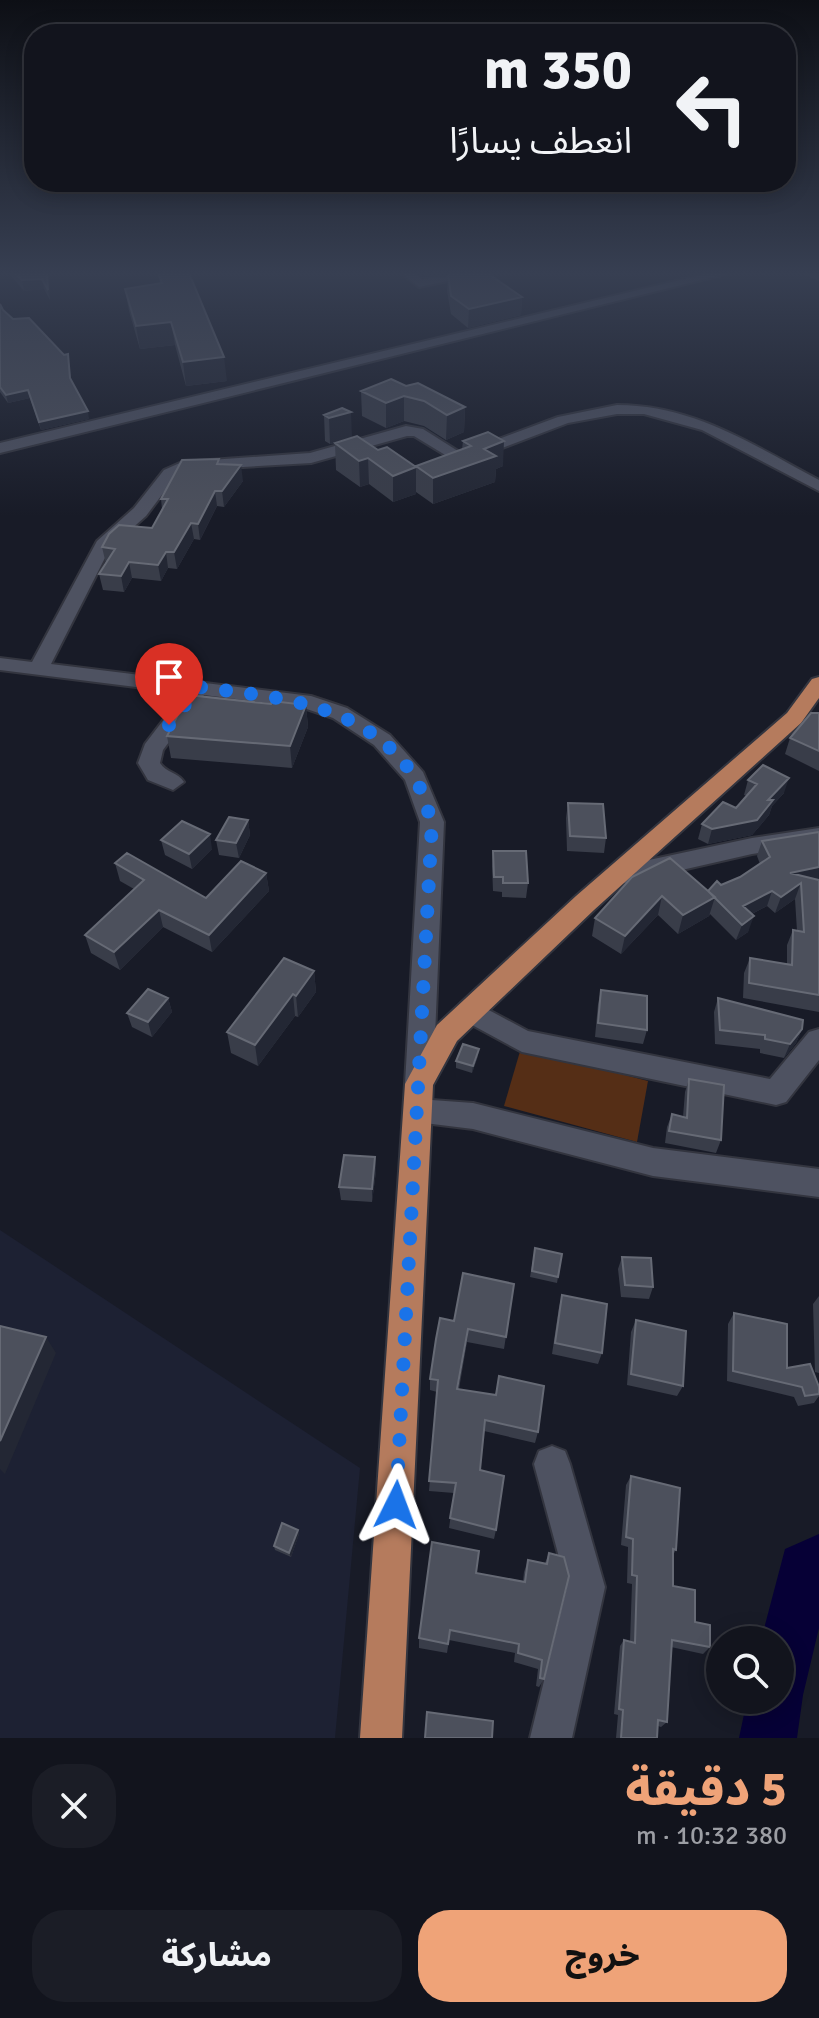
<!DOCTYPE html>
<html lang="ar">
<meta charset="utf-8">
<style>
:root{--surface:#12141d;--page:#1b1d26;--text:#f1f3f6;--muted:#9c9ea4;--line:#31333b;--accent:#efa378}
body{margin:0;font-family:Signika,"Noto Sans Arabic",sans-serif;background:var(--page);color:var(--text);direction:rtl;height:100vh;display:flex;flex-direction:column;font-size:30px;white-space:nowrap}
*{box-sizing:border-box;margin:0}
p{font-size:26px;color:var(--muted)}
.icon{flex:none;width:44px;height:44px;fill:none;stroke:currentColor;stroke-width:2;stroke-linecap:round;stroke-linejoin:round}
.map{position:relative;height:1738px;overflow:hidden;direction:ltr}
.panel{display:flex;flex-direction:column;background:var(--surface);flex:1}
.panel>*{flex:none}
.top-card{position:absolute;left:24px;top:24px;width:772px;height:168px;border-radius:32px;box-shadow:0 4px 20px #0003,0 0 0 2px var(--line);direction:rtl;background:#12141d;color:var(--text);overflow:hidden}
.controls{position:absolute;left:706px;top:1626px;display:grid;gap:16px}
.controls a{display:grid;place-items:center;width:88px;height:88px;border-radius:50%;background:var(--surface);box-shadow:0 4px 20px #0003,0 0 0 2px var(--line);font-size:40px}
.pin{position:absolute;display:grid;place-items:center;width:68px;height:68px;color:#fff;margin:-82px -34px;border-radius:50% 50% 50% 0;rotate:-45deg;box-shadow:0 0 8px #0007}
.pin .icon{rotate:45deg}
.me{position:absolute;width:88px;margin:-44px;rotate:3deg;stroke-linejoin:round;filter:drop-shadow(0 0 6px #0008)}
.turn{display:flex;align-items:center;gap:28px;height:168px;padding:0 32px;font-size:36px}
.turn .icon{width:104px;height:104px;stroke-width:2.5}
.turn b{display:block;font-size:56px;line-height:68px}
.round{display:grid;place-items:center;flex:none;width:84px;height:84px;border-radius:32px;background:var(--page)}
.head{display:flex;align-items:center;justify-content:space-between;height:136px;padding:0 32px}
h1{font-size:48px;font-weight:800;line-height:60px;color:var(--accent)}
.action{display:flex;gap:16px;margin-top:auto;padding:16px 32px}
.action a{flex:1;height:92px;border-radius:32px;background:var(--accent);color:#111;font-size:32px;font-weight:800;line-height:92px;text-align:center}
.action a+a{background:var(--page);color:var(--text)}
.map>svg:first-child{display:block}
.built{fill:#1d2133}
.green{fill:#552e16}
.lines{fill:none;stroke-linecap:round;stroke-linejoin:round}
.river{fill:#060036;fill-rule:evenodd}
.minor-casing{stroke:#33353f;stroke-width:4}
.major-casing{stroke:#33353f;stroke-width:4}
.minor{fill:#4e5261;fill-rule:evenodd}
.major{fill:#b57b5d;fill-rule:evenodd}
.wall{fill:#393d49}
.shaded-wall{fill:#232734}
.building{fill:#4c505c;stroke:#666a75;stroke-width:2}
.route{stroke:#1a73e8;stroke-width:14;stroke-dasharray:0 25.2}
</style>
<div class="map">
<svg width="819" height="1738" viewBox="0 0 819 1738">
<rect width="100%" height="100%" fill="#181b27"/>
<path class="built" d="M0,1230L360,1468L335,1738H0Z"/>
<path class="green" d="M521,1048L648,1081L637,1142L504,1106Z"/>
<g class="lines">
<path class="river" d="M819,1534V1628L803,1695L797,1738H739L747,1700H780V1640H761L785,1549Z"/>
<g class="minor-casing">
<path id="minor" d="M401,273H414L422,279L486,273L419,287Z
M709,273H730L0,453V443Z
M617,405C694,405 753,445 819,480V491L702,430L644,414H617L568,423L460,464L414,436H407L311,463L191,470L176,476L146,516L110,548L51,664L311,696L347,708L390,735L423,772L444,822L433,1084L429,1093L419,1096L409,1093L405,1084L420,822L405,780L374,745L333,718L301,707L204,695L163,750L160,763C166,773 178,772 184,782L173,790L148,780L138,763L145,744L184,693L0,670V658L32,662L97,541L134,508L164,470L182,462L310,453L406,426L423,429L461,453L558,417Z
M819,828V844L752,854L616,885L607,882L604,876L607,870L616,867L752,838Z
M470,1000L528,1031L770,1079L809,1032L819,1029V1060L786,1102L776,1105L522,1052L461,1019L457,1011L461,1003Z
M418,1099L473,1103L653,1148L819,1169V1197L653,1176L473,1129L408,1121L404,1112L408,1103Z
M552,1446L565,1451L570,1464L605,1587L572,1738H530L567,1587L534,1464L539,1451Z"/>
</g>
<g class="major-casing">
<path id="major" d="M819,677V698L801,723L594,910L457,1041L433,1085L402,1738H360L405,1084L437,1025L576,896L787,713L812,679Z"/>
</g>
<use href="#minor" class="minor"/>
<use href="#major" class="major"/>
</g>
<path class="wall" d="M11,273H49L50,300L44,289L24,291L12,277Z
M158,273L227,381L186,386L175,345L140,349L129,311L125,289L160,283Z
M424,273H487L522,297L521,315L468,328L451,314L447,291L448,273L427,276Z
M801,273H819V281Z
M0,304L3,310L13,319L64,355L68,354L71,380L89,419L41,430L30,398L8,403L0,392Z
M406,386L465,407L464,432L446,440L424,426L404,421L386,428L362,416L361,391Z
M342,408L352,438L416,467L462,449L463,441L503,466L496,469L495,482L433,504L416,492V494L393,502L369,484L360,487L336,470L335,443L342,441L330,444L325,441L324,415Z
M220,464L243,481L224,507L217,506L200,540L194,539L177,569L168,568L161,581L132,578L124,592L103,590L99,574L106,564L102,547L152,528L162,509L161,499Z
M271,704L306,705L308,727L292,768L171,758L167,736Z
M819,713V771L785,754L790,738Z
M748,780L784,793L772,806L769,815L752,835L708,844L698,839L702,824L736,808L747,796L744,795Z
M568,803L606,838L604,853L567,851L566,818Z
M248,820L250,835L239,858L219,855L216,840Z
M819,832V1012L743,998L744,973L750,958L787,964V945L793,930L797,931L795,899L775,913L767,906L752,914L748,932L736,940L710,914L709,916L678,934L658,915L621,954L592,936L595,918L632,877L708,891L740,877L760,864L757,856L762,841Z
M161,840L212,849L192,869L165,855Z
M493,851L528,883L526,898L502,897V892L493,891L492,866Z
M115,863L206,898L266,873L269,891L212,952L163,927L120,970L91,953L85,935L134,889L120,881Z
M314,971L316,992L298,1017L295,1016L258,1066L231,1053L227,1032Z
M601,990L647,1030L643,1044L595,1037L598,1004Z
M168,998L172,1012L152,1037L132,1027L127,1013Z
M718,998L802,1029L796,1043L784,1058L760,1053V1049L715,1044L714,1012Z
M478,1056L472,1073L456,1068V1061Z
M689,1079L721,1140L716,1153L665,1143L667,1127L672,1114L683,1117L685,1092Z
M375,1157L376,1171L372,1202L341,1200L339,1187Z
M535,1248L562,1254L557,1283L530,1277Z
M622,1257L653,1287L649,1299L621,1297L618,1269Z
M514,1284L504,1349L467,1342L459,1389L538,1432L535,1443L484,1431L480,1470L496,1530L494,1539L449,1528L454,1493L429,1491L437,1392L430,1390V1379L454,1321Z
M562,1295L602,1353L598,1364L552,1354L559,1307Z
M819,1296V1373L815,1372L813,1304Z
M734,1313L787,1368L819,1387V1396L814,1403L798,1406L794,1397L727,1381L728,1324Z
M636,1320L683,1386L677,1396L627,1385L631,1332Z
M631,1476L676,1550L673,1555V1586L710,1647L703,1654L671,1647L667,1722L661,1727L658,1726L657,1738H616L618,1715L614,1714L620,1646L624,1640L630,1642L632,1584L627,1583L628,1547L621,1545L626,1485Z
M298,1530L299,1534L291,1557L275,1550L274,1546Z
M549,1553L544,1679L539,1687L536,1686L538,1669L514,1662L515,1653L449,1640L447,1653L419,1648V1638L476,1573L523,1581L524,1572L528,1560L545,1563Z"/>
<path class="shaded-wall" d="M47,273H49L50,300L48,290Z
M427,273H450L427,276Z
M42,279L44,289L24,291L22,280Z
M522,297L521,315L468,328L469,309Z
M171,322L175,345L140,349L136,326Z
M224,357L227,381L186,386L183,362Z
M28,390L30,398L8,403L6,395Z
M404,396V421L386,428V403Z
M465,407L464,432L446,440L447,415Z
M88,411L89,419L41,430L39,422Z
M351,412L352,438L330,444L329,418Z
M504,441L503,466L496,469L495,482L433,504V478L484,449Z
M368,458L369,484L360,487L359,461Z
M241,465L243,481L224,507L222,491Z
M416,467V494L393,502V476Z
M215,491L217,506L200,540L198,524Z
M191,523L194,539L177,569L174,552Z
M166,552L168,568L161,581L158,565Z
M129,562L132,578L124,592L121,576Z
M306,705L308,727L292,768L290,746Z
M789,778L784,793L772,806L769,815L752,835L708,844L712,829L768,800Z
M248,820L250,835L239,858L236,843Z
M210,834L212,849L192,869L189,854Z
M819,867V882L800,885L795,899L775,913L790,873Z
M266,873L269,891L212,952L209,935Z
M772,891L767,906L738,921L743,906Z
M662,896L658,915L621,954L625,936Z
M715,897L709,916L678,934L683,915Z
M159,910L163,927L120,970L114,952Z
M754,916L748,932L736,940L742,925Z
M314,971L316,992L298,1017L296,996Z
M293,994L295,1016L258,1066L255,1045Z
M168,998L172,1012L152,1037L148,1022Z
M802,1029L796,1043L784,1058L790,1044Z
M479,1049L478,1056L472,1073L473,1066Z
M375,1157L376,1171L372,1202V1189Z
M468,1329L467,1342L456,1400L457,1389Z
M46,1337L56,1353L5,1474L0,1469V1441Z
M298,1530L299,1534L291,1557L289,1553Z"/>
<path class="building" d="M15,273H47L48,290L42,279L22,280Z
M158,273H189L224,357L183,362L171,322L136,326L125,289L162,283Z
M448,273H487L522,297L469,309L451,296Z
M0,304L3,310L13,319L29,318L64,355L68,354L70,378L88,411L39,422L28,390L6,395L0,387Z
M391,379L406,386L418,383L465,407L447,415L424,401L404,396L386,403L361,391Z
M342,408L351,412L329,418L324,415Z
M488,432L504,441L484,449L496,456L433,478L416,466L471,446L463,441Z
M357,436L378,450L387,447L416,467L393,476L368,458L359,461L335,443Z
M219,459L217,464L241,465L222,491H215L198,524L191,523L174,552H166L158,565L129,562L121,576L99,574L115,549L102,547L109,534L119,525L152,528L168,499H161L182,460Z
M188,695L271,704L272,701L306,705L290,746L167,736Z
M811,713H819V751L790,738Z
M763,765L789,778L768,800H773L757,820L712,829L702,824L723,802L736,808L757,784L748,780Z
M568,803L603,804L606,838L570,836Z
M229,817L248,820L236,843L216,840Z
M182,821L210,834L189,854L161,840Z
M819,832V867L790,873L819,880V995L749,983L750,958L792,965L793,930L804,932L801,883L781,897L772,891L743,906L754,916L742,925L708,891L717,881L721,885L740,877L770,857L762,841Z
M493,851H526L528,883H503V877H494Z
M127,853L206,898L241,861L266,873L209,935L159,910L114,952L85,935L144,880L115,863Z
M670,858L715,897L683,915L662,896L625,936L595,918L632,877Z
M284,958L314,971L296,996L293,994L255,1045L227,1032Z
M148,989L168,998L148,1022L127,1013Z
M601,990L647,996V1030L598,1023Z
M718,998L803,1020L802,1029L790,1044L765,1039V1035L720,1030Z
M463,1044L479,1049L473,1066L456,1061Z
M689,1079L724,1085L721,1140L669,1131L672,1114L687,1118Z
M344,1155L375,1157L372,1189L339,1187Z
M535,1248L562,1254L558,1277L532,1271Z
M622,1257L651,1258L653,1287L625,1285Z
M463,1273L514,1284L506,1337L468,1329L457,1389L496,1395L499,1376L544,1386L538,1432L485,1420L480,1470L504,1476L496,1530L450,1518L456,1483L429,1481L438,1380L430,1379L436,1339L440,1318L454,1321Z
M562,1295L607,1304L602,1353L555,1343Z
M734,1313L787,1324V1368L810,1364L819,1387V1394L805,1396L802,1387L733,1371Z
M636,1320L686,1331L683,1386L631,1374Z
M0,1326L46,1337L0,1441Z
M631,1476L680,1488L676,1550L673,1549V1586L695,1590V1622L710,1625V1647L672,1640L667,1722L658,1720L657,1738H621L623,1710L619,1709L624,1640L635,1643L637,1576L632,1575L633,1539L626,1537Z
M282,1523L298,1530L289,1553L274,1546Z
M432,1542L479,1551L476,1573L525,1582L528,1560L547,1564L549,1553L564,1557L569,1576L544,1679L540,1678L542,1660L518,1653L519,1644L450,1630L448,1644L419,1638Z
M427,1712L493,1721L492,1738H425Z"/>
<linearGradient id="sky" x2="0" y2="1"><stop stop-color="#0d0f15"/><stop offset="0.53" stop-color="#373f52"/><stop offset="1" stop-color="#373f52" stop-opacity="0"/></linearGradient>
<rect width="819" height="516" fill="url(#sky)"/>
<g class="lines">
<path class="route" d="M169,725L199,687C280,698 363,702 414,776C422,789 426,807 432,822L396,1505"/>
</g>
</svg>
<div class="controls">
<a><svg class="icon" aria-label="search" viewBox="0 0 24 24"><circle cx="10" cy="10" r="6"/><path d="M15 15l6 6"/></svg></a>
</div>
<div class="pin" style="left:169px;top:725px;background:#d93025"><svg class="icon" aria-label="arrive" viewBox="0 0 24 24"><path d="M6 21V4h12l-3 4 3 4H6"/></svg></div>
<svg class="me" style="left:396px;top:1505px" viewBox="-20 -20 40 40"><path d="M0-17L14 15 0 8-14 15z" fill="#1a73e8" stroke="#fff" stroke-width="4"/></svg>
<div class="top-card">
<div class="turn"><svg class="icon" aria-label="left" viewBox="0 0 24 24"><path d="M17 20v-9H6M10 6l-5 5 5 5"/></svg><div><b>350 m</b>انعطف يسارًا</div></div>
</div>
</div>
<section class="panel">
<div class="head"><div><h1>5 دقيقة</h1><p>380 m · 10:32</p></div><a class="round"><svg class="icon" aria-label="close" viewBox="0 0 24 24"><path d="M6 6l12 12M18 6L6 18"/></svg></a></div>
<div class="action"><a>خروج</a><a>مشاركة</a></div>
</section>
